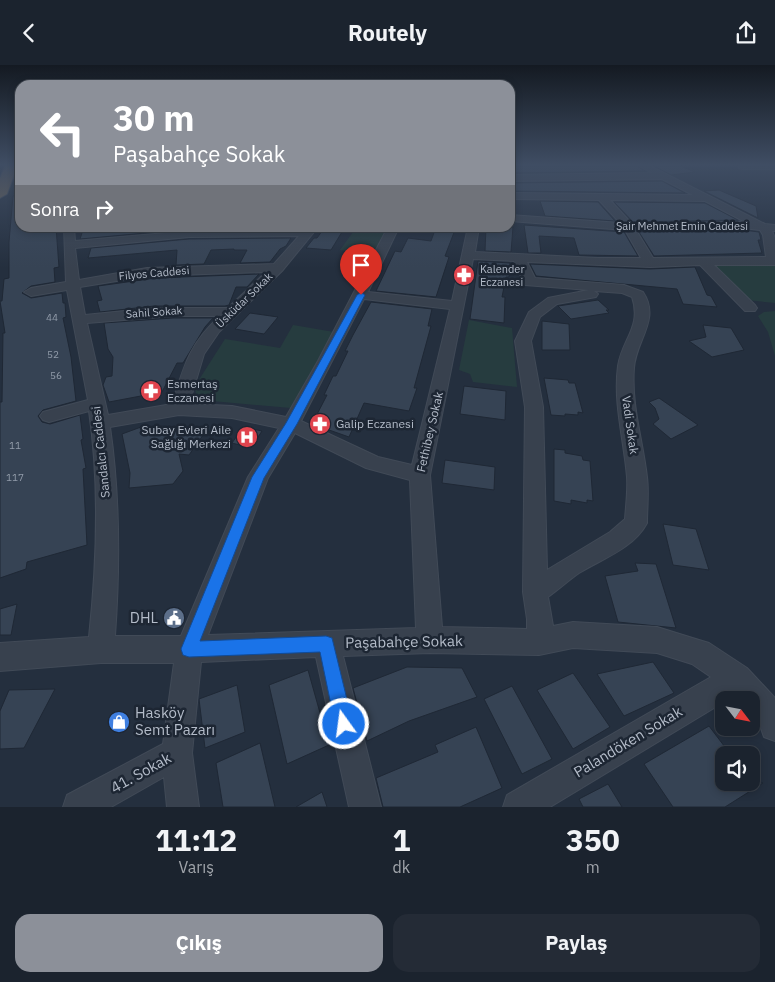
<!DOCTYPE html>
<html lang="tr">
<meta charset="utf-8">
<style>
:root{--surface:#1b232e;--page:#242b36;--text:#f1f3f6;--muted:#a0a4aa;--line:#39404a;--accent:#8c9099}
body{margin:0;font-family:"IBM Plex Sans",sans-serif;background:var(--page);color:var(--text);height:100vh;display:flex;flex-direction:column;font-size:19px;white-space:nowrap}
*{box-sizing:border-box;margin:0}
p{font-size:16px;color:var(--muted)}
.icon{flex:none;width:28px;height:28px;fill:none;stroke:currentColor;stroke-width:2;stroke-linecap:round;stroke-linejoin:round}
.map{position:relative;height:742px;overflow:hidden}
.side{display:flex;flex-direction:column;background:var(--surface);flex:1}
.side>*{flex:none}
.banner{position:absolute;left:15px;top:15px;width:500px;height:152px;border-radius:15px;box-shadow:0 2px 8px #0003,0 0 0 1px var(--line);background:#8c9099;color:#fff;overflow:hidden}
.needle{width:32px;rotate:122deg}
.controls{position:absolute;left:715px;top:626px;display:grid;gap:10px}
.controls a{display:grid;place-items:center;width:45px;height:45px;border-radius:10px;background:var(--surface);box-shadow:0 2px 8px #0003,0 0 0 1px var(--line);font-size:25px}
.pin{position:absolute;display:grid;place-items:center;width:42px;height:42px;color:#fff;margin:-51px -21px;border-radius:50% 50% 50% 0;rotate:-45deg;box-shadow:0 0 5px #0007}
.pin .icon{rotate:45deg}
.me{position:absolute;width:55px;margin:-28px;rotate:346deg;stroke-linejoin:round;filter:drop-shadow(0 0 4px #0008)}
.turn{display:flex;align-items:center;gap:18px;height:105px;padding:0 15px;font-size:22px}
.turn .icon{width:65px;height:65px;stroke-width:2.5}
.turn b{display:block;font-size:35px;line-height:42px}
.then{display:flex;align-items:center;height:48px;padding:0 15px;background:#0003;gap:10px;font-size:19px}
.eta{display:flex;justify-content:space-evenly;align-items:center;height:85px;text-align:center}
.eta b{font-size:30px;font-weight:700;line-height:35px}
.primary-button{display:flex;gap:10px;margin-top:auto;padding:10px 15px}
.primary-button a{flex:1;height:58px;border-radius:15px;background:var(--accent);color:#fff;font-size:20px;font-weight:700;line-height:58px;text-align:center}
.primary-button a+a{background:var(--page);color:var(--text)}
header{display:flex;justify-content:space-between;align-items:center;height:65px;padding:0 15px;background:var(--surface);font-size:22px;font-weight:700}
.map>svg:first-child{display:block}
.green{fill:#263c3f}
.building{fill:#364354;stroke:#1f2835}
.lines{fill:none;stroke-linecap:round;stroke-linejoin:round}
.minor-casing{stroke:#414a57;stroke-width:2}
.highway-casing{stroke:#434c59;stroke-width:2}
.minor{fill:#38414e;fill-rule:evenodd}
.highway{fill:#746855;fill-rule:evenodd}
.route{fill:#1a73e8;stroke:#114b97}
.labels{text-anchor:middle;stroke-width:5;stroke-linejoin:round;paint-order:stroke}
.number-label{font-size:10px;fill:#929caa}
.far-street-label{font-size:11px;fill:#b4bcc9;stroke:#1d2633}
.far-poi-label{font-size:11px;fill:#b4bcc9;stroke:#1d2633;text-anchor:start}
.poi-label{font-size:12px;fill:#b4bcc9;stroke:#1d2633;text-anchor:start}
.street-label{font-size:12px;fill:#b4bcc9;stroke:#1d2633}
.near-poi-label{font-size:15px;fill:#b4bcc9;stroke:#1d2633;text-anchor:end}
.near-street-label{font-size:15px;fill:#b4bcc9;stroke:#1d2633}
</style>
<header><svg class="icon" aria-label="back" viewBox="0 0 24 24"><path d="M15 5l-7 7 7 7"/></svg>Routely<svg class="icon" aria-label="share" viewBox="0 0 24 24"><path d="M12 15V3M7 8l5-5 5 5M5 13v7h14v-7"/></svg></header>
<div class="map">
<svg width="775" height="742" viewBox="0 0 775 742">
<rect width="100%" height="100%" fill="#242f3e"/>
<path class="green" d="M356,163H388L375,190L340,185Z
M760,200H775V238L746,235L711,201Z
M775,246V291L768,267L758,251L764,247Z
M469,255L512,263L517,322L473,317L470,309L459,305Z
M293,260L334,267L291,343L201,335L196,329L195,321L225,274L280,283Z"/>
<path class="building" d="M510,99H634L645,106L510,108Z
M650,99H676L695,107L671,110Z
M662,116L685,128L510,126V118Z
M719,125L756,141L758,153L704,126Z
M13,131H20V162H56L59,202L54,203L55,217L31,221L22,228L31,233L62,228L63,238H65L66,252L63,253L71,292L76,336L43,345L38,351L42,357L50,359L80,350L83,374L81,375L86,403L83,404L87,480L27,497L26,504L0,513V337H2L3,268H5L0,236H2L4,214L9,213V177Z
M540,136L598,137L615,156L545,151Z
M614,137L705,138L738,155L633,157Z
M524,160L624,167L638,191L579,190L574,173L539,171L541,188H528Z
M84,162L119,163L296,162L189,164L80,174Z
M325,162H345L331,185L306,183L314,173H317Z
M436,162L455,165L445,191L449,192L436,232L376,226L395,186L401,187L408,173L431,176Z
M486,162H513L511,187L485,186Z
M743,165L759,167L761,175H758L762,188L654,191L639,167Z
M291,173L286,181L280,184L270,197L240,198L247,185H234V184L211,185L204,199L176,200L177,185L88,193L91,183L189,174Z
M478,196L510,198L509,212H506L502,232H505L504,258L470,254Z
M530,199L650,204L695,202L707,230L711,231L717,242L683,239L677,224L536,211Z
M259,209L247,222H236L229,240L225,241H154L100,247L97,236L102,235L98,221L156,213Z
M598,235L609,245H606L609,248L571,254L558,241Z
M371,237L432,244L428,261H431L414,323H417L409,346L364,338L349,372L312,359L327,330H324L333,311H336L348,286H345L353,270Z
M250,248L278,252L264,269L235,264Z
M173,253H213L205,262L183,298H177L162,327L109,337L103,320L106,312L112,311L113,292L108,284L104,258Z
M542,256L569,259L570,285H542Z
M703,260L731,263L744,285L712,292L689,276L706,272Z
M544,313L568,315L569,318H575L583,348L578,347V350L565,349V351L551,350Z
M464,321L506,326L505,355L460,349Z
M659,333L698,360L671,374L653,359L659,354L655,343L649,337Z
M162,361L206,366L189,390L179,389L183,406L173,419L129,423L130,408L122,369L141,362Z
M243,362L262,366L251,383L232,378Z
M554,384L565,385V388L582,391L583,395L590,396L593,436L587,435V438L571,435V439L554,436Z
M445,395L495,402L494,425L442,418Z
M663,459L696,464L709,505L673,500Z
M635,498L656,499L676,563L618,557L605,511L638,506Z
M17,539L11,570H0V544Z
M653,597L674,628L624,651L597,609Z
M407,602L462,603L477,632L409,656L367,676L353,623Z
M308,605L329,680L287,699L269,620Z
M573,608L610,662L573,684L537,625Z
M237,620L245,667L205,683L199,634Z
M512,621L552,694L522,709L484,634Z
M55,624L24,683L0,684V646L9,625Z
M709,661L731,690H724V718H763L725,742H673L644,699Z
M476,662L502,723L460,742H383L376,713L438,687L435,680Z
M260,678L275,742H223L216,698Z
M608,719L622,742H583L579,734Z
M322,727L327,742H296Z"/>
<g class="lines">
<g class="minor-casing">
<path id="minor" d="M636,99H646L765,159L775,160V166H772L775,173V200H714L755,240L757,243L755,246H745L700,200L650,202L527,197L535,213L624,220L643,227C661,254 636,275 634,303C631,340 643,376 647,412C649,427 647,443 647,458C634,483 602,494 579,508C569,515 559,524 548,532L553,561L573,557L657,562L699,575L709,578L747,603L775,633V676L764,672L759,658L751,650V635H738L734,631L724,635V637L550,742H503L507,730L711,612L692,599L657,588L573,583L539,590L430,588L343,591L381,742H349L316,592L201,597L192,688L199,742H167L164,712L111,742H63L67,730L163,679L174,598H101L0,606V578L89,572C97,497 100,421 89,346L49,357L43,355L40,351L43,347L88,335L67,225L31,231L24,227L31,223L66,217L64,162H74L75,176L189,166L305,165L307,162H318L282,206L219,267L204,289L189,339L232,341L286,352L318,296L388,162H399L368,227L452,236L468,162H479L475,187L598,193H641L625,165L510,156V150L620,158L599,135L510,134V128L693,130L662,114L510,116V110L652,108ZM610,135L705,136L745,157L632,159ZM743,163L760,165L763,170L766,192L653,193L636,165ZM299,171L274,199L147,203L79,215L75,183L189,172ZM473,194L514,196L525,220L589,225L548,233L529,247L515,276L525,342L523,527L527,554V564L442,562L430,410ZM266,207L228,243H154L85,250L80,222L147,211ZM594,226L622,228L632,232C642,262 622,274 618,301C613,338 624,375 627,412C628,426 626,440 625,454L610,467L547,505L543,342L531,276L540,252L557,239L596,232L598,229ZM364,234L450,244L412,400L378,392L301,356ZM173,251H220C189,279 184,301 172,339L108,350L87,258ZM179,350L232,353L279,363L248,412L181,571H115C120,501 120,431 110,362ZM295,368L366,403L410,415L416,563L208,570L268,413Z
M739,99H775V104H742L739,103Z
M8,105H20V111L5,110L4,108Z"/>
</g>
<g class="highway-casing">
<path id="highway" d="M6,99H18L7,129L0,133V113Z"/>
</g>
<use href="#minor" class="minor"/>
<use href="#highway" class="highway"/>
</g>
<linearGradient id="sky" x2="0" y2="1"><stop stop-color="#141a22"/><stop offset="0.49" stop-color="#3f4d63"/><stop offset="1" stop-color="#3f4d63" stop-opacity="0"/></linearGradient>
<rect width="775" height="203" fill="url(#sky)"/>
<path class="route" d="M361,227L365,230L297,359L264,413L200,576L326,571L332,573L353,659L351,666L344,668L338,666L335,659L320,587L189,592L183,590L181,584L252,412L286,358L357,230Z"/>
<defs>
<g id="pharmacy-disc" transform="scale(1.125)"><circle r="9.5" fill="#e0444e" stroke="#1d2633"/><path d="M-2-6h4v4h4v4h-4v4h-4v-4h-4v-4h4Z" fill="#fff"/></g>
<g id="hospital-disc" transform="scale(1.125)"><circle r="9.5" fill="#e0444e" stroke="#1d2633"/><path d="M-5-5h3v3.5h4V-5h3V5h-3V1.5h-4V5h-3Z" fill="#fff"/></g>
<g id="civic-disc" transform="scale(1.125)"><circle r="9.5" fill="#5c6f8a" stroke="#1d2633"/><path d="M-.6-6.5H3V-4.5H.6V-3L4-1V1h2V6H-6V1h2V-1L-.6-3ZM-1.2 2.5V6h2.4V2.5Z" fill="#fff"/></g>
<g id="shop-disc" transform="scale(1.125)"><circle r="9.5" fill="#3f7fe0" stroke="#1d2633"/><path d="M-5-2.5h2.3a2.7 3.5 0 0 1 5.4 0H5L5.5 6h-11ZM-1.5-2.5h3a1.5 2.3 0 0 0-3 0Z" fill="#fff"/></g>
</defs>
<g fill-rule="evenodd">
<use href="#pharmacy-disc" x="464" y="210"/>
<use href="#pharmacy-disc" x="151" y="326"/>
<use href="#pharmacy-disc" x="320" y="359"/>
<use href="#hospital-disc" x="247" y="372"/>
<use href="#civic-disc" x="174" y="553"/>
<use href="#shop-disc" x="119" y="657"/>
</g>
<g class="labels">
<g class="number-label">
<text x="52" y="256">44</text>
<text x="53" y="293">52</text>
<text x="56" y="314">56</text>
<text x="15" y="384">11</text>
<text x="15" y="416">117</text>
</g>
<g class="far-street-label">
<text x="682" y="165">Şair Mehmet Emin Caddesi</text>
<text transform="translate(154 208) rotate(-5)" y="4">Filyos Caddesi</text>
<text transform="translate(244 235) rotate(-44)" y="4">Üsküdar Sokak</text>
<text transform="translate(154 247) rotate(-4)" y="4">Sahil Sokak</text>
</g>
<g class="far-poi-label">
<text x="480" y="208">Kalender<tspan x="480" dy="13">Eczanesi</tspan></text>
</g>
<g class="poi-label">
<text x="167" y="323">Esmertaş<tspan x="167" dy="14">Eczanesi</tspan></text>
<text x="336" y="363">Galip Eczanesi</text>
<text x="231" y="369" text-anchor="end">Subay Evleri Aile<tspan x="231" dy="14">Sağlığı Merkezi</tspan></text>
</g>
<g class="street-label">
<text transform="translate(630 360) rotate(82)" y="4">Vadi Sokak</text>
<text transform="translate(430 367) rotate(-77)" y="4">Fethibey Sokak</text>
<text transform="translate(101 387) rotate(-96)" y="4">Sandalcı Caddesi</text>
</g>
<g class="near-poi-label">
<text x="158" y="558">DHL</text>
<text x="135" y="653" text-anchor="start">Hasköy<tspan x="135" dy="17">Semt Pazarı</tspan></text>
</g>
<g class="near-street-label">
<text transform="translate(404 577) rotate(-1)" y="5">Paşabahçe Sokak</text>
<text transform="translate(628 677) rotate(-31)" y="5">Palandöken Sokak</text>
<text transform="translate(141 708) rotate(-29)" y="5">41. Sokak</text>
</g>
</g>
</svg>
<div class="controls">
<a><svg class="needle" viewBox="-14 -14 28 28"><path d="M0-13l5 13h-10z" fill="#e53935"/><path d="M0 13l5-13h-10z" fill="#a0a4aa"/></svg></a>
<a><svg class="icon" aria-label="sound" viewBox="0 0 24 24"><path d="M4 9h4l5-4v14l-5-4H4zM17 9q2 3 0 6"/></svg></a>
</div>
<div class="pin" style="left:361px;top:230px;background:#d93025"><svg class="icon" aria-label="arrive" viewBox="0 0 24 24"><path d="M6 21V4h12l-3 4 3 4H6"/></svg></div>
<svg class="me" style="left:344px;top:659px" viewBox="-20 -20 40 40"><circle r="17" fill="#1a73e8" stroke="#fff" stroke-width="3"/><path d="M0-11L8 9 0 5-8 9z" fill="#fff"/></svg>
<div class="banner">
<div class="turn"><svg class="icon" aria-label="left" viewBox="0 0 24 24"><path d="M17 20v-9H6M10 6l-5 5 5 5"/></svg><div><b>30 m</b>Paşabahçe Sokak</div></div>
<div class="then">Sonra<svg class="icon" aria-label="right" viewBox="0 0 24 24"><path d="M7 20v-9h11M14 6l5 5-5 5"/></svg></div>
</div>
</div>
<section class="side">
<div class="eta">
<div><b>11:12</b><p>Varış</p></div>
<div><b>1</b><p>dk</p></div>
<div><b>350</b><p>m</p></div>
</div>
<div class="primary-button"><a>Çıkış</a><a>Paylaş</a></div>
</section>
